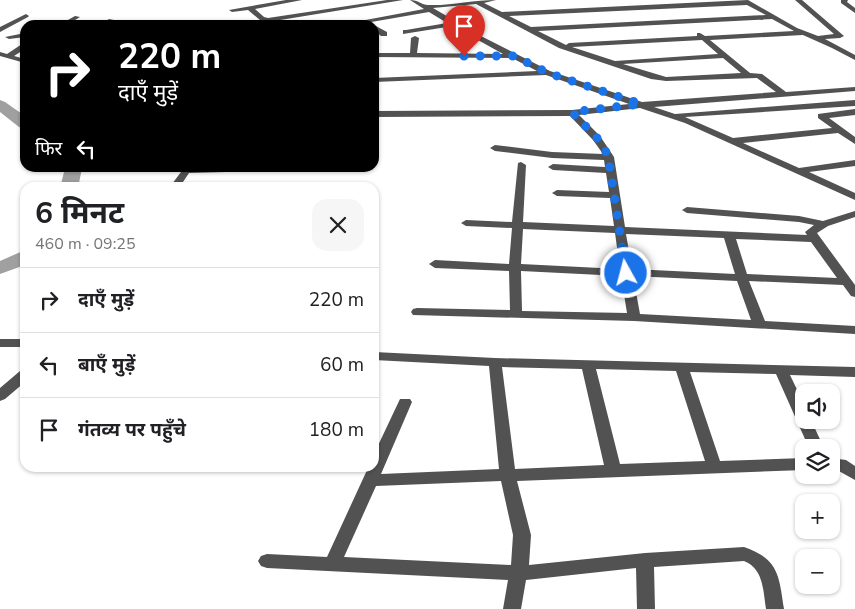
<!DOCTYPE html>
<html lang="hi">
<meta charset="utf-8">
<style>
:root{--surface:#fff;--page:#f6f6f6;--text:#202124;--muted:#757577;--line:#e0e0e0}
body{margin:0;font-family:"Nunito Sans","Noto Sans Devanagari",sans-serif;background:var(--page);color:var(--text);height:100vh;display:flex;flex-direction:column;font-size:19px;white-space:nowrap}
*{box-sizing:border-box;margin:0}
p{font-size:16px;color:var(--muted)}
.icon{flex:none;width:28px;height:28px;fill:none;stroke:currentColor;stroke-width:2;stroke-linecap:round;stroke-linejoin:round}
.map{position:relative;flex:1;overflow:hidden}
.sheet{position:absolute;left:20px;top:182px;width:359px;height:290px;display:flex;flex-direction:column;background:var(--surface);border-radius:15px;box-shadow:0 1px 4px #0004}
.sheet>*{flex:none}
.top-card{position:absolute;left:20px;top:20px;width:359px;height:152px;border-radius:15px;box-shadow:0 1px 4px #0004;background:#000;color:#fff;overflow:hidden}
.tools{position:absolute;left:795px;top:384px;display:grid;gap:10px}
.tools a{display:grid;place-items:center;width:45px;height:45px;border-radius:10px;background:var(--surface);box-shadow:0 1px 4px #0004;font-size:25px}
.pin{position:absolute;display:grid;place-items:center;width:42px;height:42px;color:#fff;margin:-51px -21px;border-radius:50% 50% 50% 0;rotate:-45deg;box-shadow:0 0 5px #0007}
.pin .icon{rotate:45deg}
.me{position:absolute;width:55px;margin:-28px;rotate:353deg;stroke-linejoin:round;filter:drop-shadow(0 0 4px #0008)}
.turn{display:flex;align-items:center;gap:18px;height:105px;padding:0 15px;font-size:22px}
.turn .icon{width:65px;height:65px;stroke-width:2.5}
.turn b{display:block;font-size:35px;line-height:42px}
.then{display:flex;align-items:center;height:48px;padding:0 15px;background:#0003;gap:10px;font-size:19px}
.round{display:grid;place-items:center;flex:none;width:52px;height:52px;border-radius:15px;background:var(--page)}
.summary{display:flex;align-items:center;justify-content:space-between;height:85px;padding:0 15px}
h1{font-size:30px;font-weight:700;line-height:38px}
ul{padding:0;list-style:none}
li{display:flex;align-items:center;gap:15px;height:65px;padding:0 15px;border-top:1px solid var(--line)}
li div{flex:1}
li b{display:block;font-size:19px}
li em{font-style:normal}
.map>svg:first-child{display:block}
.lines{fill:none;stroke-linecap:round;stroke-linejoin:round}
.river{fill:#a0a0a0;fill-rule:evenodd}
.minor{fill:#525252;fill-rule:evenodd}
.route{stroke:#1a73e8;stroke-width:9;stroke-dasharray:0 16.2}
</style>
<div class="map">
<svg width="855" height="609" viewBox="0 0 855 609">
<rect width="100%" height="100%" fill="#fff"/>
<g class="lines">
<path class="river" d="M0,100L5,102L25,116V129L19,127L0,112Z
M65,168H82L78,188H60Z
M25,250V265L0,274V261Z"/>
<path class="minor" d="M286,0H302L255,9L264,17L268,18L387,0H403L268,22L260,20L248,10L232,12L229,10Z
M410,0C418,0 422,5 428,5C449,6 474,0 496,0L484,3L502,12L748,0L797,28L818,36L834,34L795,0H802L844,36L840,38L825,39L855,55V60L832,48L803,35L710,40L750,73L762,74L786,92L855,87V91L654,107L675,114L855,100V106L685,117L733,138L832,128L818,118V114L855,109V115L829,118L855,137V144L838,133L743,143L799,168L855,160V166L809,172L855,193V200L685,123L640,108L579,115L600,136L614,157L625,227L807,235L805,232L814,225L799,222L687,213L682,210L687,207L799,216L823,221L855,211V217L828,226L817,233L855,285V297L851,296L843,285L749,281L765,321L855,326V334L634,321L413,315L411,312L413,309L417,308L510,310L509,271L435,268L429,264L435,260L509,264L512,228L466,226L461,223L466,220L512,222L518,163L521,162L526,165L523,222L614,226L610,198L557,196L552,193L557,190L609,192L606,173L553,170L548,167L553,164L605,167L604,160L552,158L495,151L490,148L495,145L552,152L603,154L593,140L570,116L374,117V111L572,110L629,104L546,75L374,82V78L537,71L512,58L374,57V53H410L411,38L415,36L419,38L417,53L503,54L453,26L403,34V30H406L447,23L429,12L354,25H339L424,9ZM476,4L559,48L651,79L666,81L757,78L776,92L642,102L550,71L479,35L433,8ZM747,5L766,15L531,27L509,16ZM772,19L794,31L705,36L700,33H697V36L569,43L566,45L538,31ZM702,40L718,54L615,61L572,47ZM723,58L741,73L666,77L623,64ZM523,229L615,233L620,269L521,264ZM626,234L724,238L735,274L632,269ZM736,239L811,242L837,278L747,274ZM521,271L621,276L627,313L522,311ZM633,276L737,281L751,320L640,314Z
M841,0H848L847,2L855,8V13L841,3Z
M26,14L29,16L28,17L0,32V27Z
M75,16L80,17L67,25H59Z
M109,19L114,20L108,25H100Z
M374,25L387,32V36H381L374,30Z
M25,33V37L9,39L5,37Z
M22,44H25V49L14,56L25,59V63L0,56V52L7,54Z
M184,168H230L231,169L226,172L189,173L179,188H169Z
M0,339H25V347H0Z
M374,352L495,358L855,367V377L790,375L804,404V420H811L824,448H809L776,374L690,372L720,461L804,458V470L517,481L531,535L529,565L645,553L744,547C779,559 779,576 784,609H766C763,591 764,569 744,561L654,567L655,609H637L636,568L526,580L521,609H503L508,580L267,568L261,566L258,561L261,556L267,554L327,557L368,468H374V454L400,399H410L412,402L381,474L499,469L489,366L374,360ZM502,367L582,369L604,465L515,469ZM596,369L676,371L705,461L620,464ZM501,481L513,535L511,565L344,557L376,486Z
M25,369V382L5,399L0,401V388L20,371Z
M831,458L846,460L855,466V480L837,470H831Z"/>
</g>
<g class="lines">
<path class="route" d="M464,56H514L548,73L641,104L572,112L597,138L608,155L626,273"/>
</g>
</svg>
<div class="tools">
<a><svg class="icon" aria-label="sound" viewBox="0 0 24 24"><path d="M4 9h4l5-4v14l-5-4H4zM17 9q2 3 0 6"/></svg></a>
<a><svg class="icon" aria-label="layers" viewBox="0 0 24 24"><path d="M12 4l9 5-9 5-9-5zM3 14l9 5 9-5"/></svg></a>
<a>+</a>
<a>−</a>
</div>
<div class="pin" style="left:464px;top:56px;background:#d93025"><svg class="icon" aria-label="arrive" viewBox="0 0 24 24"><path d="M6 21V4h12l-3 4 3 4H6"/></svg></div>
<svg class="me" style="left:626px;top:273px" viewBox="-20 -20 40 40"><circle r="17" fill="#1a73e8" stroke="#fff" stroke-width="3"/><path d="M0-11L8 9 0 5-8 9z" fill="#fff"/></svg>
<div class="top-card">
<div class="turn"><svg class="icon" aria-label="right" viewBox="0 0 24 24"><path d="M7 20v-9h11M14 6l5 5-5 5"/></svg><div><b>220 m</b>दाएँ मुड़ें</div></div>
<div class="then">फिर<svg class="icon" aria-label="left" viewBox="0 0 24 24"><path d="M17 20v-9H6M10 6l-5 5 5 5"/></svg></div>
</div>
<section class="sheet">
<div class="summary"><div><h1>6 मिनट</h1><p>460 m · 09:25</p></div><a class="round"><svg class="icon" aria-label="close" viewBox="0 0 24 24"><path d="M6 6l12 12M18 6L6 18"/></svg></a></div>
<ul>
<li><svg class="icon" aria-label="right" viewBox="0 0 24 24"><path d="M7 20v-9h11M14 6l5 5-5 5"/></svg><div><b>दाएँ मुड़ें</b></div><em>220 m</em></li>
<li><svg class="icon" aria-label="left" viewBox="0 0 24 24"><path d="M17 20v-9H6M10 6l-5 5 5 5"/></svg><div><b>बाएँ मुड़ें</b></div><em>60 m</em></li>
<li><svg class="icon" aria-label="arrive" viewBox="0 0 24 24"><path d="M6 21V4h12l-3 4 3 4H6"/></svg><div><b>गंतव्य पर पहुँचे</b></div><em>180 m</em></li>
</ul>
</section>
</div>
